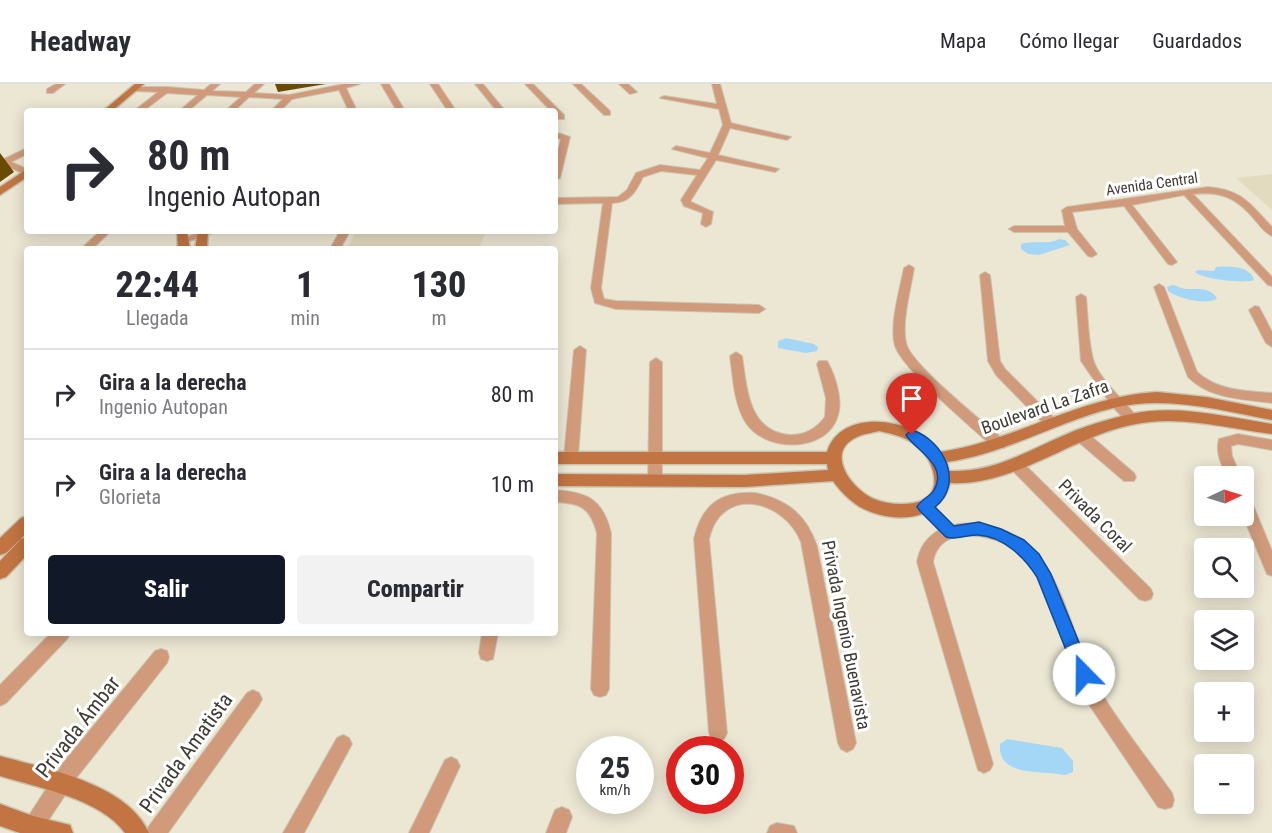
<!DOCTYPE html>
<html lang="es">
<meta charset="utf-8">
<style>
:root{--surface:#fff;--page:#f2f2f3;--text:#2b2b33;--muted:#7c7c81;--line:#e1e1e2;--accent:#111827}
body{margin:0;font-family:"Roboto Condensed",sans-serif;background:var(--page);color:var(--text);height:100vh;display:flex;flex-direction:column;font-size:22px;white-space:nowrap}
*{box-sizing:border-box;margin:0}
p{font-size:20px;color:var(--muted)}
.icon{flex:none;width:33px;height:33px;fill:none;stroke:currentColor;stroke-width:2;stroke-linecap:round;stroke-linejoin:round}
.map{position:relative;flex:1;overflow:hidden}
.sheet{position:absolute;left:24px;top:162px;width:534px;height:390px;display:flex;flex-direction:column;background:var(--surface);border-radius:6px;box-shadow:0 3px 15px #0003}
.sheet>*{flex:none}
.banner{position:absolute;left:24px;top:24px;width:534px;height:126px;border-radius:6px;box-shadow:0 3px 15px #0003;background:#fff;color:var(--text);overflow:hidden}
.needle{width:39px;rotate:86deg}
.controls{position:absolute;left:1194px;top:382px;display:grid;gap:12px}
.controls a{display:grid;place-items:center;width:60px;height:60px;border-radius:6px;background:var(--surface);box-shadow:0 3px 15px #0003;font-size:30px}
.speed{position:absolute;left:576px;top:652px;display:flex;gap:12px;font-size:30px;font-weight:700;text-align:center}
.speed>*{display:grid;place-content:center;width:78px;height:78px;border-radius:50%;background:var(--surface);box-shadow:0 3px 15px #0003;line-height:1}
.speed small{font-size:15px;font-weight:400}
.speed .limit{border:9px solid #d22;background:#fff;color:#111}
.pin{position:absolute;display:grid;place-items:center;width:51px;height:51px;color:#fff;margin:-62px -26px;border-radius:50% 50% 50% 0;rotate:-45deg;box-shadow:0 0 6px #0007}
.pin .icon{rotate:45deg}
.me{position:absolute;width:66px;margin:-33px;rotate:338deg;stroke-linejoin:round;filter:drop-shadow(0 0 4px #0008)}
.turn{display:flex;align-items:center;gap:21px;height:126px;padding:0 24px;font-size:27px}
.turn .icon{width:78px;height:78px;stroke-width:2.5}
.turn b{display:block;font-size:42px;line-height:51px}
.eta{display:flex;justify-content:space-evenly;align-items:center;height:102px;text-align:center}
.eta b{font-size:36px;font-weight:800;line-height:42px}
.action{display:flex;gap:12px;margin-top:auto;padding:12px 24px}
.action a{flex:1;height:69px;border-radius:6px;background:var(--accent);color:#fff;font-size:24px;font-weight:800;line-height:69px;text-align:center}
.action a+a{background:var(--page);color:var(--text)}
ul{padding:0;list-style:none}
li{display:flex;align-items:center;gap:18px;height:90px;padding:0 24px;border-top:2px solid var(--line)}
li div{flex:1}
li b{display:block;font-size:22px}
li em{font-style:normal}
header{display:flex;align-items:center;gap:36px;box-sizing:border-box;height:84px;padding:0 30px;background:var(--surface);border-bottom:2px solid var(--line)}
header strong{font-size:28px}
nav{display:flex;gap:33px;margin-inline-start:auto;font-size:21px}
.map>svg:first-child{display:block}
.built{fill:#e2dbc0}
.water{fill:#a4d7f6}
.lines{fill:none;stroke-linecap:round;stroke-linejoin:round}
.street-casing{stroke:#c9c5b3;stroke-width:2}
.secondary-casing{stroke:#c9c5b3;stroke-width:3}
.street{fill:#d19b7b;fill-rule:evenodd}
.secondary{fill:#c27442;fill-rule:evenodd}
.shaded-wall{fill:#6a4b06}
.route{fill:#1a73e8;stroke:#114b97;stroke-width:1.5}
.labels{text-anchor:middle;stroke-width:6;stroke-linejoin:round;paint-order:stroke}
.far-street-label{font-size:15px;fill:#3e3c34;stroke:#fff}
.street-label{font-size:18px;fill:#3e3c34;stroke:#fff}
.near-street-label{font-size:21px;fill:#3e3c34;stroke:#fff}
</style>
<header>
<strong>Headway</strong>
<nav><a>Mapa</a><a>Cómo llegar</a><a>Guardados</a></nav>
</header>
<div class="map">
<svg width="1272" height="749" viewBox="0 0 1272 749">
<rect width="100%" height="100%" fill="#ece7d3"/>
<path class="built" d="M1272,90V126L1236,94Z
M356,147H486L479,165H347Z"/>
<path class="water" d="M1059,155L1065,156L1070,161L1039,171L1028,170L1021,165V160C1033,156 1049,161 1059,155Z
M1216,183C1228,182 1251,182 1254,196C1245,200 1201,195 1195,188L1198,186L1214,187Z
M1173,201C1178,202 1182,205 1187,205C1198,205 1212,203 1217,215C1205,221 1179,215 1168,207L1167,203Z
M786,254L814,260L818,263L817,267L806,269L778,264V257Z
M1007,655L1062,664L1073,677V688L1065,691C1043,686 997,694 1000,660Z"/>
<g class="lines">
<g class="street-casing">
<path id="street" d="M56,0H65L53,9H47V5Z
M211,0H220L212,7L246,8L255,0H264L254,9L289,11L344,0H360L346,4L357,27H349L339,6L292,15L280,27H271L283,15L249,13L234,27H225L241,13L207,11L188,27H179L198,11L167,9L143,27H134L158,8L135,7H132V3H167L204,6Z
M381,0H389L405,27H397Z
M430,0H438L456,27H448Z
M475,0H483L505,27H497Z
M525,0H533L564,31V35H558L555,27H551Z
M573,0H581L610,27V31H604Z
M619,0H628L637,8L630,10Z
M712,0H720L731,39L791,53L787,56L730,44L718,71L779,85L775,88L716,76L691,116V118L713,128L711,140L706,143L701,140L703,129L684,122L681,116L697,91L661,87L643,93C636,107 630,119 612,119L601,204L604,215L616,217L759,221L765,225L759,229L616,225L595,219L591,204L603,119L555,120V114L618,113L627,106L636,89L660,81L700,86L708,74L672,65L676,62L710,69L723,41L719,25L660,14L664,12L717,20Z
M555,48L570,53L560,94L555,97V78L561,55L555,54Z
M27,64V70L11,78L27,85V91L0,79V73L4,75Z
M1208,103C1243,106 1250,120 1272,143V152C1265,149 1260,142 1255,136C1237,114 1221,107 1193,110L1272,193V202L1268,201L1184,111L1132,121L1177,178L1172,181L1168,180L1124,122L1072,128L1077,145L1097,170L1092,173L1088,172L1068,148H1014L1009,145L1014,142H1065L1062,126L1067,123Z
M100,147H111L92,165H81Z
M203,147H218L184,159L179,156Z
M340,147H350L340,165H330Z
M909,181L914,184C911,205 900,242 907,262C915,283 984,339 1004,356L1006,360L1004,364H994C973,344 903,286 895,262C889,241 900,205 904,184Z
M985,188L990,191L1000,277L1005,285L1055,335L1056,338L1055,341H1045L996,291L988,277L980,191Z
M1159,200L1164,203L1197,288C1218,307 1246,307 1272,309V319C1242,315 1210,315 1188,293L1154,203Z
M1081,210L1086,213C1088,233 1088,255 1093,275C1098,295 1127,318 1138,335L1137,338H1127L1112,322L1081,277L1076,213Z
M1255,222L1259,223L1272,248V263L1266,259L1249,226Z
M580,262L586,266L578,373L576,377H566L564,373L574,266Z
M736,268L742,272C747,304 748,348 790,351C805,351 816,345 825,333L826,314L817,280L819,277H827C835,291 843,315 838,331C828,369 766,369 746,339C734,320 733,294 730,272Z
M656,274L662,278V396L660,400H650L648,396L650,278Z
M1080,346L1085,347L1134,389L1136,393L1134,397H1124L1075,355L1073,351L1075,347Z
M1238,350L1272,356V366L1238,360L1231,362L1232,372L1241,393H1227C1222,381 1215,369 1219,355Z
M1016,376L1021,377L1151,505L1153,510L1151,515L1145,517L1139,515L1011,385L1009,381L1011,377Z
M555,406C588,408 603,416 611,449L609,605L606,611L600,613L594,611L591,605L597,449C590,423 580,419 555,418Z
M756,409C788,416 806,431 817,462L856,659L853,665L847,668L841,665L838,659L801,458C784,415 721,401 709,455L727,649L724,655L718,658L712,655L709,649L694,455C702,420 721,407 756,409Z
M1244,410L1249,412L1251,416L1272,467V492L1267,490L1243,432Z
M925,417L930,419L953,441C967,438 981,440 994,443C1064,462 1067,550 1099,605C1120,641 1148,675 1172,709L1174,716L1172,723L1165,725L1158,723L1086,616L1037,493C1030,483 1023,471 1012,464C988,449 939,441 933,478L993,680L990,686L984,689L978,686L917,478C920,463 926,454 939,446L918,423L920,419Z
M51,549H70L68,554L6,619L0,622V601Z
M482,549H498L493,575L487,577L481,575L479,569Z
M161,565L167,567L169,573L167,579L77,693L40,749H26L23,743L26,736L63,679L155,567Z
M253,606L259,609L262,615L259,621L168,749H146L149,742L247,609Z
M343,651L349,654L352,660L304,749H283L337,654Z
M451,673L457,676L460,682L429,749H409L445,676Z
M562,723L569,726L572,733L566,749H546L555,726Z
M777,739L794,742L797,749H767L770,742Z"/>
</g>
<g class="secondary-casing">
<path id="secondary" d="M135,0H144L112,27H103Z
M27,85V93L0,111V103Z
M177,147H187L190,165H178Z
M198,147H208L207,165H195Z
M1157,308L1206,313L1272,326V336C1219,326 1166,311 1113,324C1056,338 1005,370 947,378L949,387C996,389 1032,364 1074,347C1092,340 1113,334 1131,330C1177,320 1226,333 1272,340V350C1226,344 1177,330 1131,341C1069,354 1015,402 950,399C940,439 891,440 860,423C849,416 841,408 833,397L744,403L555,402V390L744,391L828,386L827,380H555V368H827C841,322 918,334 940,368C1015,357 1080,312 1157,308ZM879,347C893,350 906,353 917,362C935,376 946,414 914,419C901,421 886,420 874,415C851,405 824,368 857,353C863,350 872,349 879,347Z
M27,432V449L6,469L0,471V454L21,434Z
M27,453V471L6,493L0,495V477L21,455Z
M0,672C47,685 128,700 149,749H125C101,715 39,704 0,692Z
M0,720L33,732L70,741L73,749H20L0,742Z"/>
</g>
<use href="#street" class="street"/>
<use href="#secondary" class="secondary"/>
</g>
<path class="shaded-wall" d="M275,0H326L278,8Z
M0,69L14,88L0,98Z"/>
<path class="route" d="M912,346C945,357 964,400 935,423L954,442L979,438L1001,445L1024,456L1039,470L1051,490L1092,590L1090,596L1084,598L1078,596L1037,493C1025,474 1003,452 978,451C967,450 957,457 946,453L920,427L917,423C921,415 930,413 934,406C949,381 915,366 906,351Z"/>
<g class="labels">
<g class="far-street-label">
<text transform="translate(1152 100) rotate(-8)" y="5">Avenida Central</text>
</g>
<g class="street-label">
<text transform="translate(1045 323) rotate(-19)" y="6">Boulevard La Zafra</text>
<text transform="translate(1095 432) rotate(45)" y="6">Privada Coral</text>
<text transform="translate(846 551) rotate(79)" y="6">Privada Ingenio Buenavista</text>
</g>
<g class="near-street-label">
<text transform="translate(78 643) rotate(-52)" y="7">Privada Ámbar</text>
<text transform="translate(186 669) rotate(-54)" y="7">Privada Amatista</text>
</g>
</g>
</svg>
<div class="controls">
<a><svg class="needle" viewBox="-14 -14 28 28"><path d="M0-13l5 13h-10z" fill="#e53935"/><path d="M0 13l5-13h-10z" fill="#7c7c81"/></svg></a>
<a><svg class="icon" aria-label="search" viewBox="0 0 24 24"><circle cx="10" cy="10" r="6"/><path d="M15 15l6 6"/></svg></a>
<a><svg class="icon" aria-label="layers" viewBox="0 0 24 24"><path d="M12 4l9 5-9 5-9-5zM3 14l9 5 9-5"/></svg></a>
<a>+</a>
<a>−</a>
</div>
<div class="speed"><div>25<small>km/h</small></div><div class="limit">30</div></div>
<div class="pin" style="left:912px;top:351px;background:#d93025"><svg class="icon" aria-label="arrive" viewBox="0 0 24 24"><path d="M6 21V4h12l-3 4 3 4H6"/></svg></div>
<svg class="me" style="left:1084px;top:590px" viewBox="-20 -20 40 40"><circle r="19" fill="#fff"/><path d="M0-13L10 11 0 6-10 11z" fill="#1a73e8"/></svg>
<div class="banner">
<div class="turn"><svg class="icon" aria-label="right" viewBox="0 0 24 24"><path d="M7 20v-9h11M14 6l5 5-5 5"/></svg><div><b>80 m</b>Ingenio Autopan</div></div>
</div>
<section class="sheet">
<div class="eta">
<div><b>22:44</b><p>Llegada</p></div>
<div><b>1</b><p>min</p></div>
<div><b>130</b><p>m</p></div>
</div>
<ul>
<li><svg class="icon" aria-label="right" viewBox="0 0 24 24"><path d="M7 20v-9h11M14 6l5 5-5 5"/></svg><div><b>Gira a la derecha</b><p>Ingenio Autopan</p></div><em>80 m</em></li>
<li><svg class="icon" aria-label="right" viewBox="0 0 24 24"><path d="M7 20v-9h11M14 6l5 5-5 5"/></svg><div><b>Gira a la derecha</b><p>Glorieta</p></div><em>10 m</em></li>
</ul>
<div class="action"><a>Salir</a><a>Compartir</a></div>
</section>
</div>
